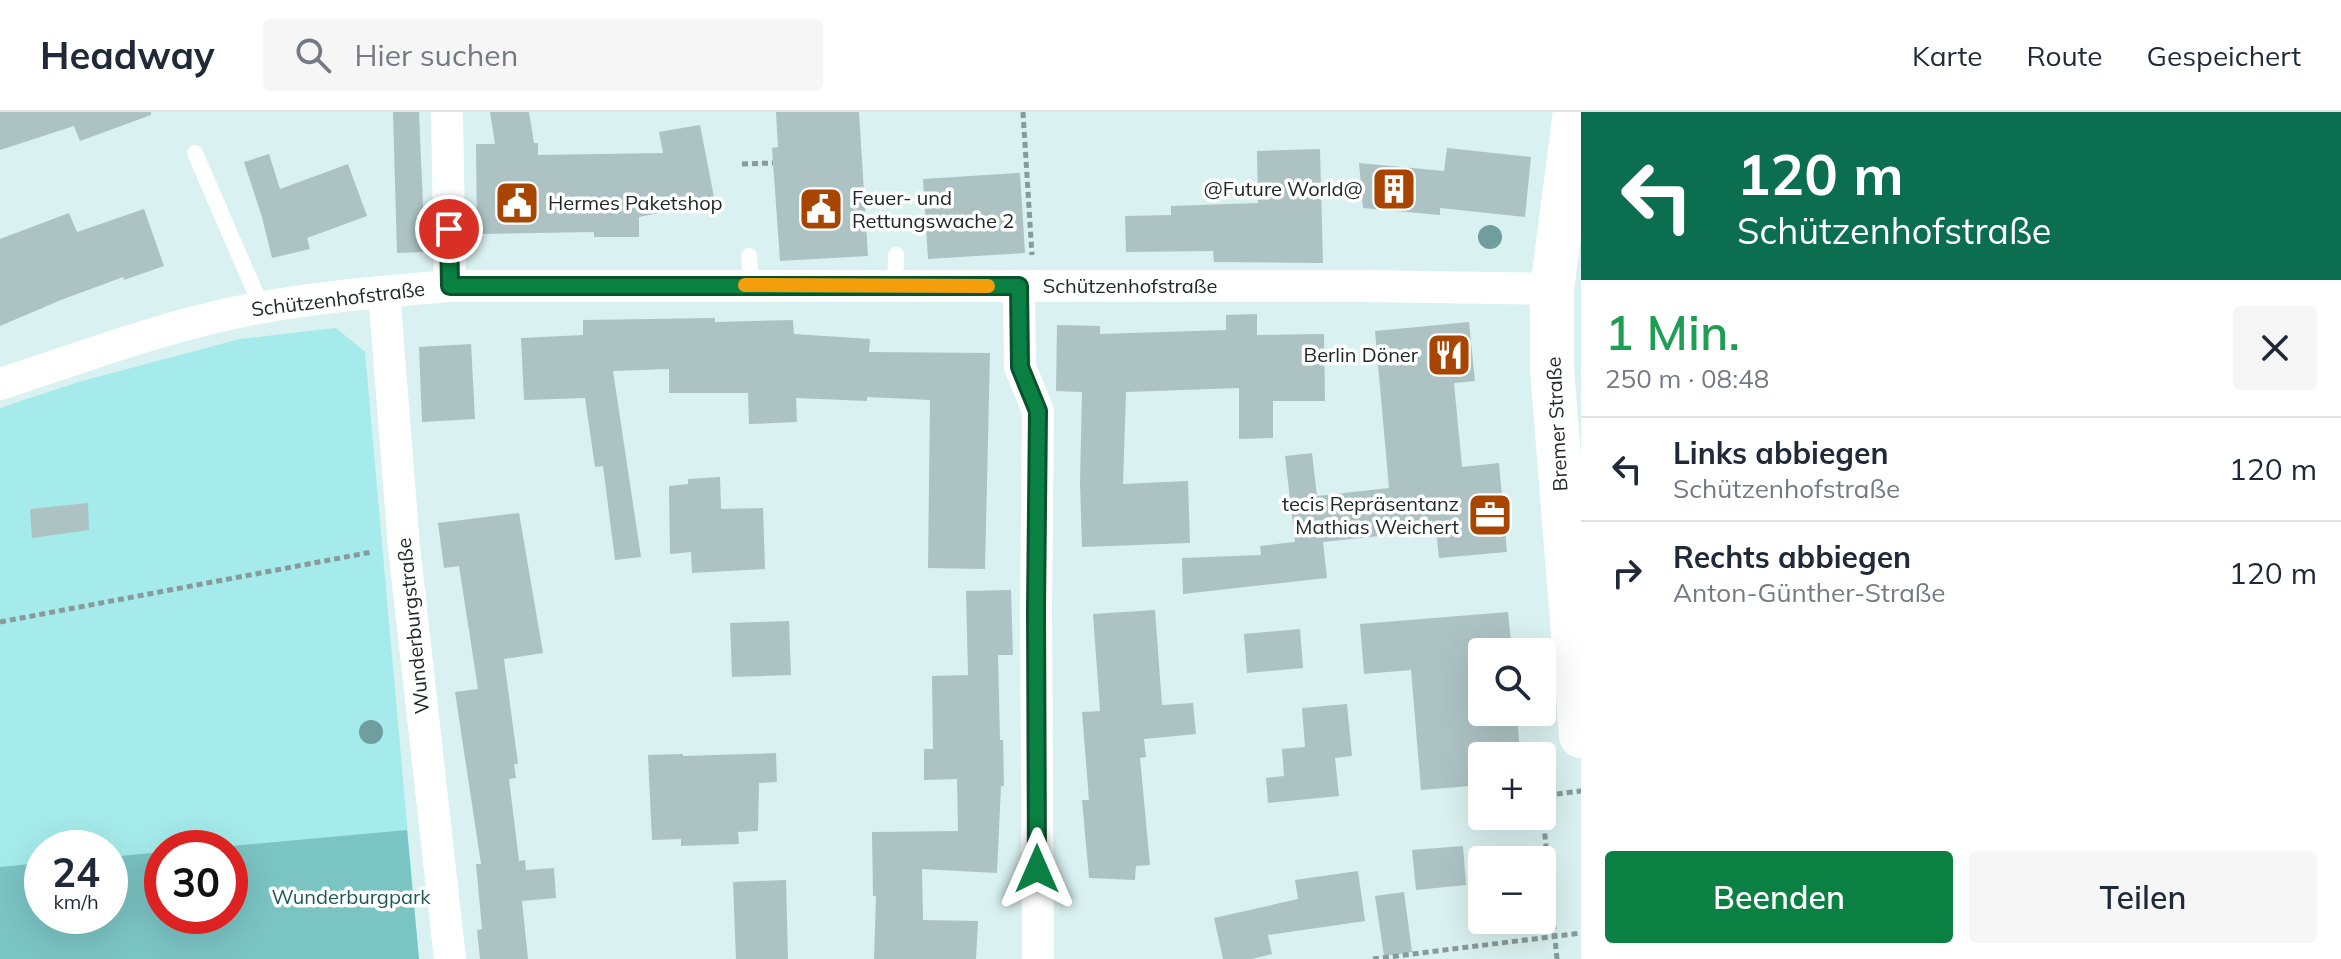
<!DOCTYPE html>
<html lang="de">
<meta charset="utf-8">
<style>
:root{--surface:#fff;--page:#f6f6f7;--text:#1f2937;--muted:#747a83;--line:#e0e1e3;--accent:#0b8043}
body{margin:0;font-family:Mulish,sans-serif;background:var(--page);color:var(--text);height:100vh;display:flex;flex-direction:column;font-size:30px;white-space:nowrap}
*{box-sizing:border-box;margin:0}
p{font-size:26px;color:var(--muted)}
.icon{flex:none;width:44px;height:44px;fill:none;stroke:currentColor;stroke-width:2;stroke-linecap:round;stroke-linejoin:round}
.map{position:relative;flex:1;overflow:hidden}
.drawer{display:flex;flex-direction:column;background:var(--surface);width:760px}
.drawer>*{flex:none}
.hud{background:#0b6e4f;color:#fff;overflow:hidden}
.fabs{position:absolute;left:1468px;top:526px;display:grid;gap:16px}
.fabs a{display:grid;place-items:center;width:88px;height:88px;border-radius:8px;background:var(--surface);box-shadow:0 8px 32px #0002;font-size:40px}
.speed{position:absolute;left:24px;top:718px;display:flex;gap:16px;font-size:40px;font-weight:700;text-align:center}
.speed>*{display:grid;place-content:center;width:104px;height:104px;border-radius:50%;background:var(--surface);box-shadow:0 8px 32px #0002;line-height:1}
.speed small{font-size:20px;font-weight:400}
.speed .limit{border:12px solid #d22;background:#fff;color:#111}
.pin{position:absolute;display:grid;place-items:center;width:68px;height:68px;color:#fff;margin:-34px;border:4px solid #fff;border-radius:50%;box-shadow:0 2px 8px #0007}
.me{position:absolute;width:88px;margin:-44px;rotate:0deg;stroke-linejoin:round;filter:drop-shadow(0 0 6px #0008)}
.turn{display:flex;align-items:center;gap:28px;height:168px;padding:0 24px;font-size:36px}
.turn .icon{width:104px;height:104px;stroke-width:2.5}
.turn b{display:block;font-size:56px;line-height:68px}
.round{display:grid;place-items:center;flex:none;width:84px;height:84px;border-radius:8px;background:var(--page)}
.summary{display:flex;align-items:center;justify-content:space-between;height:136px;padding:0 24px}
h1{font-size:48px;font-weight:600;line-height:60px;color:#1e9e55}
.action{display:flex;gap:16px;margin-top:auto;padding:16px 24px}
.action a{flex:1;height:92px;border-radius:8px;background:var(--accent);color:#fff;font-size:32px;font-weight:600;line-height:92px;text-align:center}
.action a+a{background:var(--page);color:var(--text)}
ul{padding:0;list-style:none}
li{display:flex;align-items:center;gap:24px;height:104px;padding:0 24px;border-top:2px solid var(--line)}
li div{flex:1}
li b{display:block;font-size:30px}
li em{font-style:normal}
header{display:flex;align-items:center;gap:48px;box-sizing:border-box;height:112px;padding:0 40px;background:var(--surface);border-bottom:2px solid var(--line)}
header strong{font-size:38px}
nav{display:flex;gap:44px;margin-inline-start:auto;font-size:28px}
.search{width:560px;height:72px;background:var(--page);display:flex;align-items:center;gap:20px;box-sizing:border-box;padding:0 28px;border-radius:8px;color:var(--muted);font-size:30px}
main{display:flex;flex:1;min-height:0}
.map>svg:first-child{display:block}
.green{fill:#a5ebeb;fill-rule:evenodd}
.forest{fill:#7bc4c4}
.building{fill:#adc3c3}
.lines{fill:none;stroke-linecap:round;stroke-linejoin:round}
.path{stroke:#899a9a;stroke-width:5;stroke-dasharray:6 4;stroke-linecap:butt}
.lane{stroke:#fff;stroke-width:16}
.street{stroke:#fff;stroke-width:32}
.secondary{stroke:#fff;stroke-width:44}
.tree{fill:#709d9d}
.route-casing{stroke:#07532c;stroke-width:20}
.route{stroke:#0b8043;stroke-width:14}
.slow{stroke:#f59e0b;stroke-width:14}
.labels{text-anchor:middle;stroke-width:7;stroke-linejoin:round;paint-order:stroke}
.poi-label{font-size:20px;fill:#202828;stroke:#fff;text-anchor:end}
.street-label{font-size:20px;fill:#202828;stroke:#fff}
.park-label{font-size:20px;fill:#1b5959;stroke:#fff}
</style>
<header>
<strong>Headway</strong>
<div class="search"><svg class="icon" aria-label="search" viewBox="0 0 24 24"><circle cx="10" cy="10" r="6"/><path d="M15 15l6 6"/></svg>Hier suchen</div>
<nav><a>Karte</a><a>Route</a><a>Gespeichert</a></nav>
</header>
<main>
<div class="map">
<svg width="1581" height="847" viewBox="0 0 1581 847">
<rect width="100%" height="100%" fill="#d9f1f0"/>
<path class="green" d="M336,216L365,240L419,847H0V296L82,269L240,227ZM42,736H110V804H42ZM162,736H230V804H162Z"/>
<path class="forest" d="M407,718L419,847H0V755L42,751V804H110V745L162,740V804H230V736H209Z"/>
<path class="building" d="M0,0H151V3L80,29L74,14L0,38Z
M393,0H419L425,140L397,141Z
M490,0H529L534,31H538V43L663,41L659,20L700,13L715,90L639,105V125H594V120L477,122L476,32H495Z
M776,0H859L868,144L780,149L772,36L778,35Z
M1447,36L1531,45L1525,105L1440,96V103L1363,96L1359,51L1444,59Z
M1320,37L1323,151L1214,150L1213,139L1126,140L1125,104L1171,103V94L1258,91L1257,39Z
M269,42L280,77L348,52L367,104L307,126L310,137L272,146L262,105L244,50Z
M1020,61L1025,141L928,147L923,67Z
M144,97L164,154L124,168L123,165L61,188L0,214V127L69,101L77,120Z
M1257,202V223L1324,222L1325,289H1273V326L1239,327V276L1126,280L1123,372L1188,369L1190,431L1082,435L1080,371L1082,280L1056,279L1057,213L1100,214V222L1226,218V203Z
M715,206V210L793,208L794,222L870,227L869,240L990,241L985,457L928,456L930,288L867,285V289L796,286L797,310L749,312L748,281H669V257L613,259L641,445L615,448L603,354L595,355L585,286L524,288L521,226L583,223V208Z
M1469,210L1475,269L1454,271L1462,355L1499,351L1507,440L1439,446L1436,418L1323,430L1327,466L1183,482L1182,446L1261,443L1260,434L1295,430L1285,344L1312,341L1317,384L1389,376L1375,219Z
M471,232L475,307L422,310L419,235Z
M720,365L721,397L763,396L765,457L692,461L691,440L670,442L669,374L688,372V367Z
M88,391L89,418L32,426L30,397Z
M519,401L543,541L504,547L518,652H514L516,666L509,667L519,749L525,748L526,758L554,756L556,786L522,789L528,847H480L477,818L482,817L476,752H481L455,580L478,577L459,454L444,456L438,411Z
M1011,478L1013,543H998L1000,628H1003L1004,674H1001L997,761L922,757L923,808L978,809L976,847H874L876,784H873L872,720L958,719L957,667L924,668V637H933L932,564L968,563L966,479Z
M1155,498L1162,593L1193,591L1196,622L1144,627L1146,645L1140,646L1150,753L1136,754L1135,768L1089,766L1082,688H1089L1082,600L1100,599L1093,502Z
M1508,500L1512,540H1482V600H1517L1520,644H1482V673L1421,678L1411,558L1364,562L1360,512Z
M789,509L791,563L732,565L730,511Z
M1300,517L1303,556L1247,561L1244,522Z
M1347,592L1352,644L1335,646L1339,684L1268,691L1266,666L1284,664L1282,637L1305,635L1302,596Z
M776,641L777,670L759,671L758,719L738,720L739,732L681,734V727L652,728L648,643L683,642V644Z
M1463,734L1466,773L1416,778L1412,738Z
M1358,759L1365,809L1268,823L1272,842L1252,847H1223L1214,806L1298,787L1295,768Z
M786,768L788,847H736L733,770Z
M1404,780L1412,840L1384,844L1375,784Z"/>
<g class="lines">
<path class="path" d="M1023,0L1032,143
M742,52L773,51
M0,510L372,440
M1373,847L1581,821
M1557,847L1543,704L1556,682L1581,679"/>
<path class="lane" d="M195,41L262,196
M749,144L751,173
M895,175L896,143"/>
<path class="street" d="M447,0L450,174
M1019,174L1020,255L1038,299L1036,496L1038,847
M384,180L404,435L450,847
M0,272C77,247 154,218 233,201C304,186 377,180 450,174H1365L1552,177"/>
<path class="secondary" d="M1575,0L1552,177V257L1581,624"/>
</g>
<g class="tree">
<circle cx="1490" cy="125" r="12"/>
<circle cx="371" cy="620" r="12"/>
</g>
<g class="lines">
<g class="route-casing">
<path id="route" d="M449,117L450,174H1019L1020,255L1038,299L1036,496L1037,757"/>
</g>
<use href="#route" class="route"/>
<path class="slow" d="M745,173L988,174"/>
</g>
<defs>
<g id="building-square" transform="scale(2.3)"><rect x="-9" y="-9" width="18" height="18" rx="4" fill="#a74501" stroke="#fff"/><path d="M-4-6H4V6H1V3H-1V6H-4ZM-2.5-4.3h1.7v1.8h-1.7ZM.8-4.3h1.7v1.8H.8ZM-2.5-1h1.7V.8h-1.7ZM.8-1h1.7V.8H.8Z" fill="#fff"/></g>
<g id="civic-square" transform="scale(2.3)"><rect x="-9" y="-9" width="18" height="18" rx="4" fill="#a74501" stroke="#fff"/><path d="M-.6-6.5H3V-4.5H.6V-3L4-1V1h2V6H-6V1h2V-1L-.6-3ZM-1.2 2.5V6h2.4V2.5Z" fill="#fff"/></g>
<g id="restaurant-square" transform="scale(2.3)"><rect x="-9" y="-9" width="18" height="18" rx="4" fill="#a74501" stroke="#fff"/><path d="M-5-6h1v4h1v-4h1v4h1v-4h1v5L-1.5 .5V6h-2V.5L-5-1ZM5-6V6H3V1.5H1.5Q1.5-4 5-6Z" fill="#fff"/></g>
<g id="office-square" transform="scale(2.3)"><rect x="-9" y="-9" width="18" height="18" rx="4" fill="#a74501" stroke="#fff"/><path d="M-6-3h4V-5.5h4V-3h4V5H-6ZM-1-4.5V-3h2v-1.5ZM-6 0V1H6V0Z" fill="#fff"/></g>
</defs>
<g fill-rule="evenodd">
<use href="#building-square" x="1394" y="77"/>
<use href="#civic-square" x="517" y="91"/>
<use href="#civic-square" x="821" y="97"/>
<use href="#restaurant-square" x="1449" y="243"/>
<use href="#office-square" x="1490" y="403"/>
</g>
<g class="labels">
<g class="poi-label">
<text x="1363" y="84">@Future World@</text>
<text x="852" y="93" text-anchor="start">Feuer- und<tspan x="852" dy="23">Rettungswache 2</tspan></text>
<text x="548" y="98" text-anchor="start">Hermes Paketshop</text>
<text x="1418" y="250">Berlin Döner</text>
<text x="1459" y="399">tecis Repräsentanz<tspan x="1459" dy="23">Mathias Weichert</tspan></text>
</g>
<g class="street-label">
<text x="1130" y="181">Schützenhofstraße</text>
<text transform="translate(338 187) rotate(-7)" y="7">Schützenhofstraße</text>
<text transform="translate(1557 312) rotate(-93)" y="7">Bremer Straße</text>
<text transform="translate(413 514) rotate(-96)" y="7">Wunderburgstraße</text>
</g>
<g class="park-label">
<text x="351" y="792">Wunderburgpark</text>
</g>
</g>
</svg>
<div class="fabs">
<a><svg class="icon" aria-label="search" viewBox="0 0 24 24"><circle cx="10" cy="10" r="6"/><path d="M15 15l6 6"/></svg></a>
<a>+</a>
<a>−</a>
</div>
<div class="speed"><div>24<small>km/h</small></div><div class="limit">30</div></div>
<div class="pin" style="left:449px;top:117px;background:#d93025"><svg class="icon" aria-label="arrive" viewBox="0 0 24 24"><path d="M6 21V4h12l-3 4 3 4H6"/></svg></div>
<svg class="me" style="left:1037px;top:757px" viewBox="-20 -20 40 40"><path d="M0-17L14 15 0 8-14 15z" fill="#0b8043" stroke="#fff" stroke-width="4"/></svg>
</div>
<section class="drawer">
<div class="hud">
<div class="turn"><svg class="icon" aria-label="left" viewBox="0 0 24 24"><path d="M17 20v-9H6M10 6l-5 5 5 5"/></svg><div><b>120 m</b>Schützenhofstraße</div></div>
</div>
<div class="summary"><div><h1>1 Min.</h1><p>250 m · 08:48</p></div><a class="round"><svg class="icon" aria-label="close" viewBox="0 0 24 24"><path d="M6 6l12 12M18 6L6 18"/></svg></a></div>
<ul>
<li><svg class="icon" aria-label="left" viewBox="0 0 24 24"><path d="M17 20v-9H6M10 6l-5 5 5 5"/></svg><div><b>Links abbiegen</b><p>Schützenhofstraße</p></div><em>120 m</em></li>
<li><svg class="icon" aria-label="right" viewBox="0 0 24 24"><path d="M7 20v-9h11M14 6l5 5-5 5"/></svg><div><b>Rechts abbiegen</b><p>Anton-Günther-Straße</p></div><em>120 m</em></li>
</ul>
<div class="action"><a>Beenden</a><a>Teilen</a></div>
</section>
</main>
